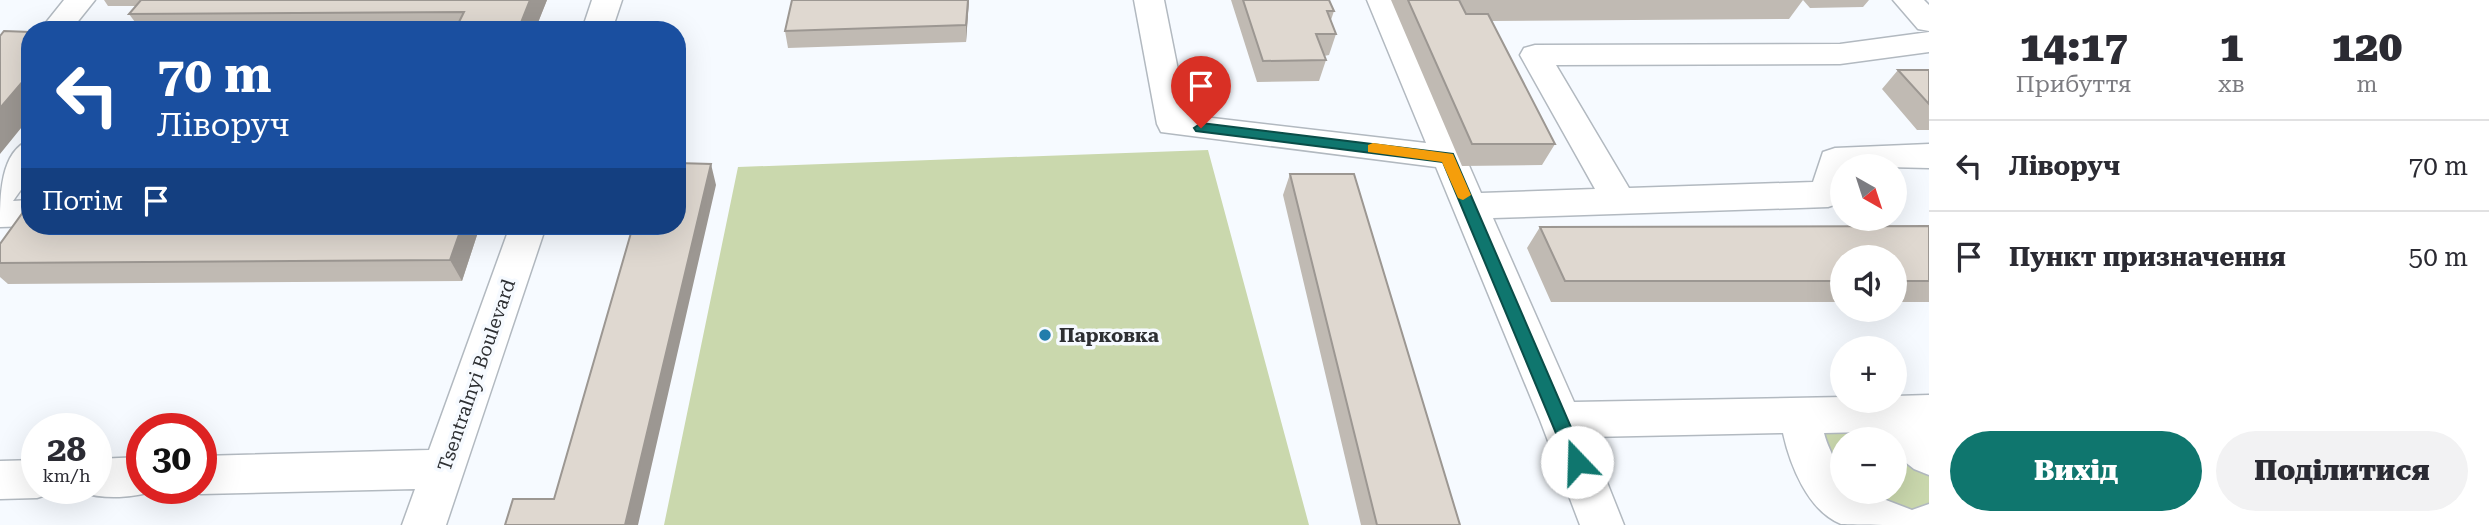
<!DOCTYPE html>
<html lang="uk">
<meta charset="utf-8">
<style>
:root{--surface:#fff;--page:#f2f2f3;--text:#2b2b33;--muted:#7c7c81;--line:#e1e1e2;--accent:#0f766e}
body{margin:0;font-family:"Roboto Serif",serif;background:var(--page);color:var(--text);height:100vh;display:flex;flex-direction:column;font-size:26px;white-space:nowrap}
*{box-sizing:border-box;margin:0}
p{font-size:23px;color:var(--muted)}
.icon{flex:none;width:38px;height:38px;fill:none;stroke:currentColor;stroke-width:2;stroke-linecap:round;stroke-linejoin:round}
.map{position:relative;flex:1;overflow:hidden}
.panel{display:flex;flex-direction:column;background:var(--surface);width:560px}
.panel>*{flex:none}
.guide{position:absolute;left:21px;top:21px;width:665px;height:214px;border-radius:28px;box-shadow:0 7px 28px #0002;background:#1a4fa0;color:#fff;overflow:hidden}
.needle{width:46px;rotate:141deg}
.buttons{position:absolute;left:1830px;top:154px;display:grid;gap:14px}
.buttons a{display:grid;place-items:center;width:77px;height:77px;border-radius:50%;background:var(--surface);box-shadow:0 7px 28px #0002;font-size:35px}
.speed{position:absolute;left:21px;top:413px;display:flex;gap:14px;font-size:35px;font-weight:700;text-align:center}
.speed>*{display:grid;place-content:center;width:91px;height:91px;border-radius:50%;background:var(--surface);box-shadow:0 7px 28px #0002;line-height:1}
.speed small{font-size:18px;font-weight:400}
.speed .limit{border:10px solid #d22;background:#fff;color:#111}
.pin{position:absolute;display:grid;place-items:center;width:60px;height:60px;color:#fff;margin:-72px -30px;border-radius:50% 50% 50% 0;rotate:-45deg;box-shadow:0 0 7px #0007}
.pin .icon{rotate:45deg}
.me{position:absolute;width:77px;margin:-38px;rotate:339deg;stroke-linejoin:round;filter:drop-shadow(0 0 5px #0008)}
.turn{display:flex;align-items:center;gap:24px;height:147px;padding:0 21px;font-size:32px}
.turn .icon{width:91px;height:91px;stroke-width:2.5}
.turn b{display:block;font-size:49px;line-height:60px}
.then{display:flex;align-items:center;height:66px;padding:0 21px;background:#0003;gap:14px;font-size:26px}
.eta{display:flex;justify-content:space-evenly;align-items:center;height:119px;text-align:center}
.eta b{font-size:42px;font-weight:800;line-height:49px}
.action{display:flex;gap:14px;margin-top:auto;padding:14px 21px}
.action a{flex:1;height:80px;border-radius:42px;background:var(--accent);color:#fff;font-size:28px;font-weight:800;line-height:80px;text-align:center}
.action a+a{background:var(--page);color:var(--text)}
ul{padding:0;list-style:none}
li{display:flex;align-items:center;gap:21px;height:91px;padding:0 21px;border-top:2px solid var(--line)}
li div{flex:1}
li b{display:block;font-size:26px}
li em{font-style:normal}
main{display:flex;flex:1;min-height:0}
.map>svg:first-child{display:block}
.green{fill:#cad8ad;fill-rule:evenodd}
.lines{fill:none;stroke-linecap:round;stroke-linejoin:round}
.minor-casing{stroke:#b2b9c0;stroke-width:3}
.minor{fill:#fff;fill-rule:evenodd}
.wall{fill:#c0bab3}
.shaded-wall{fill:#9c9792}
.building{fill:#dfd8d0;stroke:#9c9792;stroke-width:2}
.route{fill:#0f766e;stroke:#0a4d48;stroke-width:2}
.slow{fill:#f59e0b}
.poi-dot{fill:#217dab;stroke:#f6faff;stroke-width:2.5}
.labels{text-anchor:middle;stroke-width:7;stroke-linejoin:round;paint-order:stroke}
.poi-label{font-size:19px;font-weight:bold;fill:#2d2f32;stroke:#f6faff;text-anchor:start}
.street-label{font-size:19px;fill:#2d2f32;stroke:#f6faff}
</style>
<main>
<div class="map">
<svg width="1929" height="525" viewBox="0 0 1929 525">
<rect width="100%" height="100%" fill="#f6faff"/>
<path class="green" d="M1208,150L1309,525H664L738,167Z
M1882,428L1929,465V511L1916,517L1839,491L1815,434ZM1843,439H1895V492H1843Z"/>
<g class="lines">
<g class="minor-casing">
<path id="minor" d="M64,0H95L71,30H40Z
M592,0H622L612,30H582Z
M1134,0H1164L1187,115L1426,143L1367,0H1397L1481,193L1595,189L1520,55L1524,48L1535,45L1840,44L1929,32V52L1840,64L1556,65L1629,188L1813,182L1823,152L1835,148L1929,144V168L1843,166V199L1840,203L1828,207L1493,218L1574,402L1843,397V401H1895V396L1929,395V475L1914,469L1895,454V439H1877L1867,432L1824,433C1830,456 1843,468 1843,492H1865L1912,510L1929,504V525C1911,525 1854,525 1841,524C1808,511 1790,465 1783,433L1589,437L1624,525H1580L1540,420L1436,167L1161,132L1157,124Z
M1893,0H1924L1929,5V31L1918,29Z
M30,140V177L13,201L30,200L31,226L0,227C0,196 0,151 30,140Z
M510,226H546L446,525H402L415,489L201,494L186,489L201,488V456L429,450Z
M142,457V488L157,490C134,498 104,500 81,492L79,488H96V459Z
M37,460V488H54L52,493L37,498L0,499V461Z"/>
</g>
<use href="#minor" class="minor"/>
</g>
<path class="wall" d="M104,0H547L535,30H141L129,14L136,6H108Z
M969,0L966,42L788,48L785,31Z
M1231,0H1329L1334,11L1331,20L1336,34L1329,55L1324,56L1326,60L1319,81L1257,82Z
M1391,0H1803L1789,19L1491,21L1555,144L1542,165L1462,166Z
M1803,0H1869L1863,7L1810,8Z
M1898,70H1929V130H1917L1882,89Z
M1290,174L1460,525H1361L1283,195Z
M30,226H480L462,281L8,284L0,277V263Z
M1929,226V302H1895V257H1843V302H1551L1527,248L1540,227Z"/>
<path class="shaded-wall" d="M530,0H547L535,30H518Z
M968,0H969L966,42V25Z
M30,73V117L0,154V108Z
M711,164L716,185L638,525H625Z
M462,226H480L462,281L450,260Z"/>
<path class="building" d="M141,0H530L518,30H455L464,12L129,14Z
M792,0H968L966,25L785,31Z
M1243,0H1329L1334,11H1327L1336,34H1316L1326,60L1263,61Z
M1408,0H1459L1466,14H1488L1555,144H1472Z
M4,31L30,32V73L0,108V36Z
M1898,70H1929V104Z
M677,163L711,164L625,525H505L513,499H554L633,226H677Z
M1290,174H1354L1460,525H1377Z
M26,208H30V226H462L450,260L0,263V244Z
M1929,226V281H1895V257H1843V281H1565L1540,227Z"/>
<path class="route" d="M1201,123L1453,154L1586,462L1584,468L1577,470L1571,468L1568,462L1443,162L1196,131L1194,128Z"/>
<path class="slow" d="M1373,143L1453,154L1471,195L1463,200L1458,198L1442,162L1368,152V145Z"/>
<circle class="poi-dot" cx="1045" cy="335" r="7"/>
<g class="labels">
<g class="poi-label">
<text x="1059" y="342">Парковка</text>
</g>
<g class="street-label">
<text transform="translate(476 375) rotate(-71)" y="7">Tsentralnyi Boulevard</text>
</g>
</g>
</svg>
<div class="buttons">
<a><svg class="needle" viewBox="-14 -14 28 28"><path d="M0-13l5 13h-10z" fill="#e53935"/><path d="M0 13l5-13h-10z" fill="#7c7c81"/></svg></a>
<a><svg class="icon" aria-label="sound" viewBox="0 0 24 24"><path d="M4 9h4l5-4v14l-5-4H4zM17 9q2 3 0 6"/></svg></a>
<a>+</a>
<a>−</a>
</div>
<div class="speed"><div>28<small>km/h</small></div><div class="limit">30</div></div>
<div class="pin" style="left:1201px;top:128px;background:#d93025"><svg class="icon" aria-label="arrive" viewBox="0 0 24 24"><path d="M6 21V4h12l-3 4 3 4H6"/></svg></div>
<svg class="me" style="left:1577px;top:462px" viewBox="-20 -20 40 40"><circle r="19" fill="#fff"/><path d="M0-13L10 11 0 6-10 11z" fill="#0f766e"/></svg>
<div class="guide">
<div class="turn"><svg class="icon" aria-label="left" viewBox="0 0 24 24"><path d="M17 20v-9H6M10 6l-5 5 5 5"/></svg><div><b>70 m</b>Ліворуч</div></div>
<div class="then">Потім<svg class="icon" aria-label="arrive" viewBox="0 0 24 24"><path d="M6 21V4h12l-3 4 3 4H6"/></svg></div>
</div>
</div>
<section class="panel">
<div class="eta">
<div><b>14:17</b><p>Прибуття</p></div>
<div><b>1</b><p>хв</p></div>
<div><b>120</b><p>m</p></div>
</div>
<ul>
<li><svg class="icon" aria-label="left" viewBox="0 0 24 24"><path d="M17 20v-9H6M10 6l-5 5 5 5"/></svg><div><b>Ліворуч</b></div><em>70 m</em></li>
<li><svg class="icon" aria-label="arrive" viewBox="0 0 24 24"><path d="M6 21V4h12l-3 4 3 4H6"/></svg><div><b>Пункт призначення</b></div><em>50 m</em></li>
</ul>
<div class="action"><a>Вихід</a><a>Поділитися</a></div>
</section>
</main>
